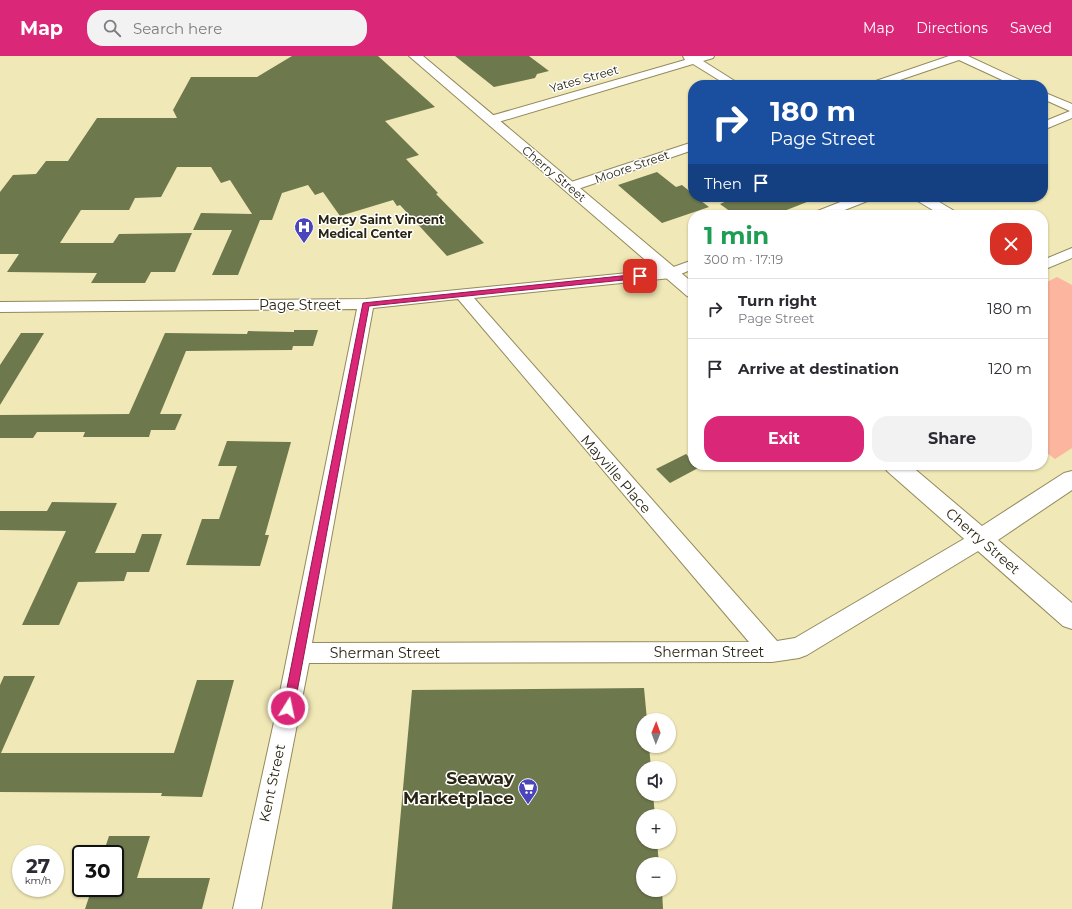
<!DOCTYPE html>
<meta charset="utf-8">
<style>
:root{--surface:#fff;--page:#f2f2f3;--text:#2b2b33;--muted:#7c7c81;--line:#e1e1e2;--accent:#db2777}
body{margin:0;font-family:Montserrat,sans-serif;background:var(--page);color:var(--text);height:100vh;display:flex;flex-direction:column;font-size:15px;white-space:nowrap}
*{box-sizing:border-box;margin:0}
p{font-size:13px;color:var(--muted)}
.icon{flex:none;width:22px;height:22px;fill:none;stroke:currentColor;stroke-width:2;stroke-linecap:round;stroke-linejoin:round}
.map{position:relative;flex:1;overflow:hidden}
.panel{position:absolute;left:688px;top:154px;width:360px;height:260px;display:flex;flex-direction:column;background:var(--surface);border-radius:16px;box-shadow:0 1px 3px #0004}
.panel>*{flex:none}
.hud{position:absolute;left:688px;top:24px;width:360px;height:122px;border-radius:16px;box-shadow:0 1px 3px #0004;background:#1a4fa0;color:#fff;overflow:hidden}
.needle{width:26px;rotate:1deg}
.fabs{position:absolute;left:636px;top:657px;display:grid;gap:8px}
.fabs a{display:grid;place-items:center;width:40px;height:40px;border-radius:50%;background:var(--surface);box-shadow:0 1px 3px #0004;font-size:20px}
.speed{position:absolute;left:12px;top:789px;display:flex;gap:8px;font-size:20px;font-weight:700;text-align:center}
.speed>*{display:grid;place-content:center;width:52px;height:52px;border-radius:50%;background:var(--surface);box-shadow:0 1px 3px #0004;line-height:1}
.speed small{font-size:10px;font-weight:400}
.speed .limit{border:2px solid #111;border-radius:6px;background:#fff;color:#111}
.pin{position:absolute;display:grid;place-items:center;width:34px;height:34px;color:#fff;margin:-17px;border-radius:8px;box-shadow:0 2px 6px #0006}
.me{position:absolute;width:44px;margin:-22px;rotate:10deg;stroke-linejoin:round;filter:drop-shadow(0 0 3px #0008)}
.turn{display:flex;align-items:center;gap:14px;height:84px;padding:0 16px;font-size:18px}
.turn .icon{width:52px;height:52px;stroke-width:2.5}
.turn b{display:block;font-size:28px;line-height:34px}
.then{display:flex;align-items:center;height:38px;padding:0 16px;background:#0003;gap:8px;font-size:15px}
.round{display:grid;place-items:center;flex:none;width:42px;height:42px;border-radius:16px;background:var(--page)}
.overview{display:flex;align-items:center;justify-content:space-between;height:68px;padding:0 16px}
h1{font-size:24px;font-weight:700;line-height:30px;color:#1e9e55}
.button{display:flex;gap:8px;margin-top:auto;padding:8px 16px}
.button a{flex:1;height:46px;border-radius:16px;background:var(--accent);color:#fff;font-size:16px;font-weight:700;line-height:46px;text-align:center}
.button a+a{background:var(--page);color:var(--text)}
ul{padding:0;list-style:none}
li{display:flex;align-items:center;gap:12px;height:60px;padding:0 16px;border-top:1px solid var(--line)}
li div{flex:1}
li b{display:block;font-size:15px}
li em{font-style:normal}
header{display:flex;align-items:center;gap:24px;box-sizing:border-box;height:56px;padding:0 20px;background:var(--accent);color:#fff}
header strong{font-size:19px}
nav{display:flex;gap:22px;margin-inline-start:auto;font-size:14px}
.search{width:280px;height:36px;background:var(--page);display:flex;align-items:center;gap:10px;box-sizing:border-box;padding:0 14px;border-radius:16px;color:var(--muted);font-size:15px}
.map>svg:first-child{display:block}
.green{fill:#fcb59e}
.building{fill:#6e784d}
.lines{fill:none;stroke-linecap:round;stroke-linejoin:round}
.street-casing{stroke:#938a5c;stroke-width:2}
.secondary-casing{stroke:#938a5c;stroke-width:2}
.street{fill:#fff;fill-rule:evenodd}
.secondary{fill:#fff;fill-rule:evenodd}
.route{fill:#db2777;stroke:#8e194d}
.labels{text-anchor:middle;stroke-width:3;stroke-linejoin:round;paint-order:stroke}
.far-street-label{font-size:12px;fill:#292512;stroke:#fff}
.far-poi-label{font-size:12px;font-weight:bold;fill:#292512;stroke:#fff;text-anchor:start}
.street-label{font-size:14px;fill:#292512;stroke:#fff}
.near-poi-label{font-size:17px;font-weight:bold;fill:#292512;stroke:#fff;text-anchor:end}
</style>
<header>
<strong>Map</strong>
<div class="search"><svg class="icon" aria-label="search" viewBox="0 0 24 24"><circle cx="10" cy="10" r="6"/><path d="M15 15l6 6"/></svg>Search here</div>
<nav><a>Map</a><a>Directions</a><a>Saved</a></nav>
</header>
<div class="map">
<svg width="1072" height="853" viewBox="0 0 1072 853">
<rect width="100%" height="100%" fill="#f0e8b6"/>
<path class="green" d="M1057,221L1072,229V392L1055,403L1043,394V228Z"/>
<path class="building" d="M292,0H378L435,51L385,65L419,99L406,103L438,137L436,138L484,187L447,200L400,149L397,150L393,144L340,160L323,136L315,139L308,129L282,137L272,164H260L238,219H212L232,174H193L201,157L252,158L230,124L221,127L211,111H177L161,141L135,142L129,154H81L60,187H113L119,178L192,177L175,216H151L145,227H91L97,217L7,216L19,198H0V136L13,119L36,118L46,105H68L97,62H177L173,54L191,21H257Z
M455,0H529L549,15L537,18L535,22L494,31Z
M657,116L676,131L682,129L693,138V141H696L709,151L662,167L618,129Z
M736,141H817V142L774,159H735L720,148Z
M294,274H318L313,290H293L292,294L186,295L160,358H182L175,374H151L149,381H83L85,376H37L33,382H0V359L129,358L165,277L247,278L248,275L294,276Z
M21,277H44L0,349V309Z
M227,385L291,386L265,479H269L260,510L186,509L202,463H219L237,410H218Z
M686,398L693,405V409H697L700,411L670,427L656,413Z
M52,446L117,447L95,497H135L142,478H162L149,516H127L124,525L78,526L59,569H22L66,475L0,474V455H47Z
M4,620H35L1,697H174L197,624H234L202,741L161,740L162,737L0,736V629Z
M644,632L647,664H643V690H649L651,712H643V738H653L655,760H643V786H657L659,808H643V834H662L663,853H392L412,634Z
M109,780H150L137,822H210L202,853H85L92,832H115V798H103Z"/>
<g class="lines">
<g class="street-casing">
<path id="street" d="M683,0H714L713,2L703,5L741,29H727L693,8L495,67H487L485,64L487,61L685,4Z
M949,0H968L1026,27L1028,29H1013L959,4L885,29H868L870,27Z
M1043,36L1072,48V62L1043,74V66L1070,55L1043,43Z
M693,86V94L575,134H565L563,131L565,128Z
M853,141H872L870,144L832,159H813L815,156Z
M914,141H931L956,156L958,159H941L916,144Z
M1072,192V202L1043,214V204Z
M693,204V213L671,222L474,242L777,585L795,582L974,477L981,475L988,477L991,483L988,489L807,599L799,602L772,606L309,607L261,853H233L274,666L357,253L0,256V246L366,243L668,213ZM458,243L749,586L312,587L373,252Z"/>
</g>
<g class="secondary-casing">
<path id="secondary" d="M409,0H423L693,227V242L687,240Z
M884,409H910L982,470L1064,417L1072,415V434L998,484L1072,547V573L1063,570L887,415Z"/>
</g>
<use href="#street" class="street"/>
<use href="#secondary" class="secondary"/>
</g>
<path class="route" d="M640,218L643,219V222L369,250L294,652L292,656L288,657L284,656L283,652L363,247Z"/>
<defs>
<g id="hospital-pin" transform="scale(1)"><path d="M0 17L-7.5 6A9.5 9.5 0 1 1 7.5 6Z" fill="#4b45bb" stroke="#fff"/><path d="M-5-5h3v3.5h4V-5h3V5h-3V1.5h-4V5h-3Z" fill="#fff"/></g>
<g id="supermarket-pin" transform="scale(1)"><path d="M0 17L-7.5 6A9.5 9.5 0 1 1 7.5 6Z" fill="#4b45bb" stroke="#fff"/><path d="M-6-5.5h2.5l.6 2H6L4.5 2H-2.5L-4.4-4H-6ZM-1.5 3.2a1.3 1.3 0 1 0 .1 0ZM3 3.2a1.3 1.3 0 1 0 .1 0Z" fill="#fff"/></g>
</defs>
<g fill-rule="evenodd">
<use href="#hospital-pin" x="304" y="171"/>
<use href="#supermarket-pin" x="528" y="732"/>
</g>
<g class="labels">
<g class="far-street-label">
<text transform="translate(584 23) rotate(-16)" y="4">Yates Street</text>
<text transform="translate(632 111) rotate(-19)" y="4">Moore Street</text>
<text transform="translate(554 118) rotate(40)" y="4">Cherry Street</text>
</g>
<g class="far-poi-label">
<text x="318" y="168">Mercy Saint Vincent<tspan x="318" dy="14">Medical Center</tspan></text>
</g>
<g class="street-label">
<text x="300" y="254">Page Street</text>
<text transform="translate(616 418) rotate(49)" y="5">Mayville Place</text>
<text transform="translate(983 485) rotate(41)" y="5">Cherry Street</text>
<text x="709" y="601">Sherman Street</text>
<text x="385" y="602">Sherman Street</text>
<text transform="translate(272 727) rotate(-78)" y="5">Kent Street</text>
</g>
<g class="near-poi-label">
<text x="514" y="728">Seaway<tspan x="514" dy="20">Marketplace</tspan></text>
</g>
</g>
</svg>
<div class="fabs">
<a><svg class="needle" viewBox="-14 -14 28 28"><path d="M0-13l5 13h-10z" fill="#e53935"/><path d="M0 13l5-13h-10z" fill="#7c7c81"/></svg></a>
<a><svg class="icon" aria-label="sound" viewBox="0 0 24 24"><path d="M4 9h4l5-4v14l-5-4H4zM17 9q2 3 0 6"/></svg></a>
<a>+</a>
<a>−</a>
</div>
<div class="speed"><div>27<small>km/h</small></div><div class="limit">30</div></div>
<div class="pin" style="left:640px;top:220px;background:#d93025"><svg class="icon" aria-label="arrive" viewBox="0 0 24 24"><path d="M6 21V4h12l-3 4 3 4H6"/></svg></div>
<svg class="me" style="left:288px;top:652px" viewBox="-20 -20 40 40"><circle r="17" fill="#db2777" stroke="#fff" stroke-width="3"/><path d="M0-11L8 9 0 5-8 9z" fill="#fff"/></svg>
<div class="hud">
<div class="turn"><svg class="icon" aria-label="right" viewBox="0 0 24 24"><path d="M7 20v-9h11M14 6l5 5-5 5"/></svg><div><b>180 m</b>Page Street</div></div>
<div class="then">Then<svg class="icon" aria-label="arrive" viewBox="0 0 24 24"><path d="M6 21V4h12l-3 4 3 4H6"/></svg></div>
</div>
<section class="panel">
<div class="overview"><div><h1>1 min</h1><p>300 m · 17:19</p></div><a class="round" style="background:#d93025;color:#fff"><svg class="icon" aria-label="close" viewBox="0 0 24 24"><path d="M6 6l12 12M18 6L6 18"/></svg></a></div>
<ul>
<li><svg class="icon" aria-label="right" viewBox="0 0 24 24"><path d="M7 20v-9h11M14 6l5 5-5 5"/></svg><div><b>Turn right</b><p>Page Street</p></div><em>180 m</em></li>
<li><svg class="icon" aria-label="arrive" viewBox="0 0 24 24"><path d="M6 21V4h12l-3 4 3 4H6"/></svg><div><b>Arrive at destination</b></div><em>120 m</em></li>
</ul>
<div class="button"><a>Exit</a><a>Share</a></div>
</section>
</div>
